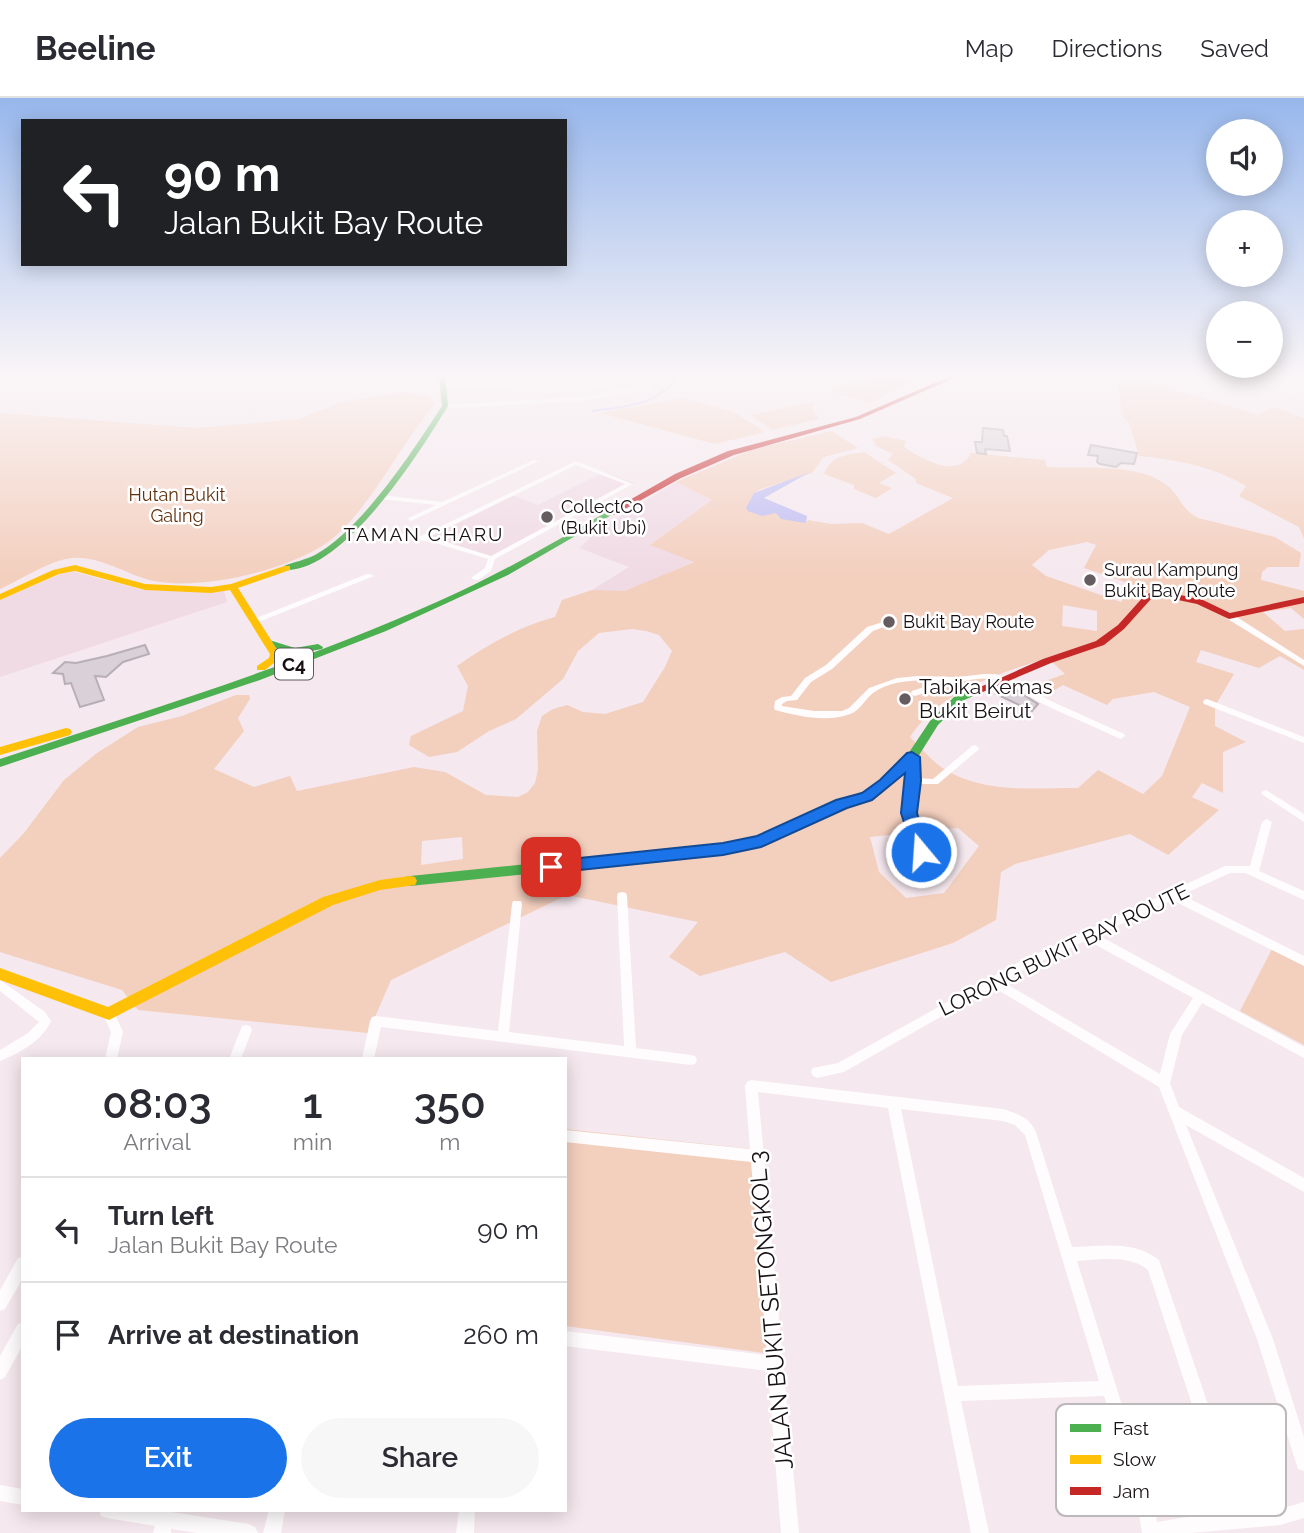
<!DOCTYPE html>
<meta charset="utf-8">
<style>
:root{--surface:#fff;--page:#f7f7f7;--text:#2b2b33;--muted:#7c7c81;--line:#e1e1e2;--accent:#1a73e8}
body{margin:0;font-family:Raleway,sans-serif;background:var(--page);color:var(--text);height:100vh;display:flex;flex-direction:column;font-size:26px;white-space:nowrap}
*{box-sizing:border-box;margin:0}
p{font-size:23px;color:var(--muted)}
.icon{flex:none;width:38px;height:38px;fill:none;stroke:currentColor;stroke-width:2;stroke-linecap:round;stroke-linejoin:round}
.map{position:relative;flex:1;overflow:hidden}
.sheet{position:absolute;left:21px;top:959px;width:546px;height:455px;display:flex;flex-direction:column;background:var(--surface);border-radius:0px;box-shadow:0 4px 18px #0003}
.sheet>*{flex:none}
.banner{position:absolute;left:21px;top:21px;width:546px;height:147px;border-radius:0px;box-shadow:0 4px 18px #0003;background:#202124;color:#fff;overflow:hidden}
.controls{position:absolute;left:1206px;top:21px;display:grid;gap:14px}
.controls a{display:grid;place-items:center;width:77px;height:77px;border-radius:50%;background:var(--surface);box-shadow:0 4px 18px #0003;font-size:35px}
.pin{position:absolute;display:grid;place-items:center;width:60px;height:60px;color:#fff;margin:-30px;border-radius:14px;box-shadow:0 4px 10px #0006}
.me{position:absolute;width:77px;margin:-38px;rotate:342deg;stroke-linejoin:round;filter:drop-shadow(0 0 5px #0008)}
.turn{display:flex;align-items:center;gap:24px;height:147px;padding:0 28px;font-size:32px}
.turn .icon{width:91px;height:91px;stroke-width:2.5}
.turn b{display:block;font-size:49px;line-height:60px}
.eta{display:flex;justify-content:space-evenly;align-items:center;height:119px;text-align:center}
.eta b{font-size:42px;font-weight:600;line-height:49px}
.action{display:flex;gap:14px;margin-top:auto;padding:14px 28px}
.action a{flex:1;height:80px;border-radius:42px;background:var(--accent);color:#fff;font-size:28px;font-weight:600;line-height:80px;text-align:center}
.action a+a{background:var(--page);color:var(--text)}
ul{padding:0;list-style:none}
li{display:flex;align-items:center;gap:21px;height:105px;padding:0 28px;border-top:2px solid var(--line)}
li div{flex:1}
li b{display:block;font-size:26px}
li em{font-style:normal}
header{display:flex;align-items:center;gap:42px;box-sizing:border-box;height:98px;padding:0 35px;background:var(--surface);border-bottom:2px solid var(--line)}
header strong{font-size:33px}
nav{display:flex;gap:38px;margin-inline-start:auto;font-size:24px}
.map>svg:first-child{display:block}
.built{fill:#f0dae4}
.green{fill:#f3cfbe;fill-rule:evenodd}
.water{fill:#bebcf3}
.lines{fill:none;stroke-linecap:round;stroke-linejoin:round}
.stream{stroke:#bebcf3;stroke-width:2}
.building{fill:#d9d1d7;stroke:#b7afb5;stroke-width:2}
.street{fill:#fefcfc;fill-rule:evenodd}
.fast{fill:#4caf50;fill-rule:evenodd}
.slow{fill:#ffc107;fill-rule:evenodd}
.jam{fill:#c62828;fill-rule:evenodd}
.route{fill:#1a73e8;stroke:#114b97;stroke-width:2}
.poi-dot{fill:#655c60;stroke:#fff;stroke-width:2.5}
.labels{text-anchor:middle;stroke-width:5;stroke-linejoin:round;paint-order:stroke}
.far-park-label{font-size:18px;fill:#61310d;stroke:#fff}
.far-poi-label{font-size:18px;fill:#181114;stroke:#fff;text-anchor:start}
.far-neighbourhood-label{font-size:19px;letter-spacing:2px;fill:#181114;stroke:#fff}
.shield{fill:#fff;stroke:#5d585a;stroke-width:2}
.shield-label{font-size:19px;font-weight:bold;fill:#181114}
.poi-label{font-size:21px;fill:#181114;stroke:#fff;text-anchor:start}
.street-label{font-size:21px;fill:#181114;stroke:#fff}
.near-street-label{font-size:24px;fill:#181114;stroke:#fff}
.key{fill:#fff;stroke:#bab8b8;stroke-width:2}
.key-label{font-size:19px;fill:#181114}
</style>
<header>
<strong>Beeline</strong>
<nav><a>Map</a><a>Directions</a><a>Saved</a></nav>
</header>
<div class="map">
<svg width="1304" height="1435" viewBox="0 0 1304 1435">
<rect width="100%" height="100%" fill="#f5e8ee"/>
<path class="built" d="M604,374L635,385L496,460L430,438L512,397L538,407Z
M676,384L713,402L651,446L695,463L625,494L592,492L629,469L579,450L603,429Z
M74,474L143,492L224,493L227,504L0,579V502L63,475Z"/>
<path class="green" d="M871,277H931L915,282L870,305L831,294Z
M1141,282L1258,317L1273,309L1304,320V441L1299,429L1239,398L1246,388C1212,368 1178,362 1139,358L1129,324L1123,320L1117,285Z
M404,294L429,299L435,306C401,345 368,415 328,444C287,473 198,494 149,482C125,475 98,458 73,460C52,461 20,482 0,491V315L196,330L299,321L341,304Z
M682,300L734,314L765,334L715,346L599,315Z
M814,304L813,314L820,321L772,332L750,317Z
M832,333L858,350L824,359L812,375L761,391L754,395L747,410L763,416L776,415L806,425L808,422L831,426L862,425L889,436L953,400L916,385V381L888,362L893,356L876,348L873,341L884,338L906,343L904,349C921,360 957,383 971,355L1045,362L1047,369C1082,371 1141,364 1169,389C1181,400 1181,411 1198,420L1275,439L1301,455L1299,469H1268L1262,474L1261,482L1304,493V521L1291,510L1263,514L1285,533L1304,531V572L1280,558L1259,570L1201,552L1196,564L1234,576L1215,608V628L1246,644L1223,654V695L1202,685L1192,699L1219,712L1168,757L1130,736L1015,766L1001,774L996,822L953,845L831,884L785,854L700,878L669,859L698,824L567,797L391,882L368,935L138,912L122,892L0,854V760L24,735L64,682L97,655L138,629L182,618L236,597H249L250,601L238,620L244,633L214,671L254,689L290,678L297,693L414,669L445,674L486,697L518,699L528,694L535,685L538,672L537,633L542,618L553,611L567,607L583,614L605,616L643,604L665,569L672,553L659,537L646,533L632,531L599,535L578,553L563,581L516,621L489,633L457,654L429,659L409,647L411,638L463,613L468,588L457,568C487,547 520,528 555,519L562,502L592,492L625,493L694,464L650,447L712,402L676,384L754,351ZM1087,444L1096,447L1084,470L1134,487L1121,504L1046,478L1032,467L1049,452ZM1063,507L1097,513V533L1062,528ZM1048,560L1065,576L1031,588L1047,597L1063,587L1107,607L1113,601L1154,594L1190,609L1162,678L1143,696L1098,672L1078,690C1032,690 981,696 941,669C930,661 920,649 910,639C939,594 999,575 1048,560ZM958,730L979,748L944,795L906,800L879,774L870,739ZM462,739L463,761L421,767L422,743Z
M864,354L896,375L879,385L892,390L876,400L854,391V387L824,376C833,356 844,358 864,354Z
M1272,851L1304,867V947L1240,913Z
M565,1031L761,1052L779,1257L565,1228Z"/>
<path class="water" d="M810,374L764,400L807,418L806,425L781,421L776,415L762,418L748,413L746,410L754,395Z"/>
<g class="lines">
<path class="stream" d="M593,313C627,308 658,308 679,277"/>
</g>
<path class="building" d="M983,330L1003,332L1004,338H1007L1010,353L985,351L986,356L977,355L975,344H982Z
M1091,347L1137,355L1134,366L1121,365L1116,369L1100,366L1097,364L1098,358L1088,357Z
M145,547L149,556L123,564L106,579L95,578L104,602L80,609L71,585L65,586L63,576L53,575L65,564L76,565L107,558Z
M1006,587L1013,590L1038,606L1032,613L996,596Z"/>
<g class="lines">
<path class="street" d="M419,277H428L414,282L368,283L365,281L368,279L414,278Z
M627,277H636L650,281L654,291L651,293H636L584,303L445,310L442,308L443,307L584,299L619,293L583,284L442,290L439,288L442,286L583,280L624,292L648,289L646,283Z
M1233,277H1240L1257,285L1252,286Z
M1304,287V291L1291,296L1288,294Z
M534,362L539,363L411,423L408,421L409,420L436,407L380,401L377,399L380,397L442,404Z
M576,363L633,386L495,461L491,473L478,482H475L471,480L485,470L488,461L432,444L351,433L348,431L351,429L421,438ZM576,367L625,386L491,458L429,439Z
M367,476H370L374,478L256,525H250L249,523Z
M1226,516H1232L1304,562V568L1226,520Z
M889,522L893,524L892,526L873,533L832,571L811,584L797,602L787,603L782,606V608L814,613H842L849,610L869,590L897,580L918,578L958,579L984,576H995L1012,581L1051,603L1124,636L1125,638L1121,641L1118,640C1093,628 1068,618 1043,606C1027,598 1013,584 995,581C967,578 941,590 915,598L912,597L911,595L912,593L942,583C920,582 892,581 873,595C865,601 860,613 850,616C827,625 797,618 775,612L774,610L775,603L782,599L791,598L805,580L826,567L867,529Z
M1207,601L1304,639V645L1204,606L1203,604L1204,602Z
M975,647L979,650L978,652L938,686H917L914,715L926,754L925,757H917L904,715L908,683L907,659L912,656L917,659V680L933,681L972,648Z
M1266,692L1304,716V724L1263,697L1261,695L1263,693Z
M1267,721L1272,724L1259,773L1304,793V802L1245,775H1230L1182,797L1304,858V868L1172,802L1098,837L1304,949V960L1202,905L1182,937L1170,985L1179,1009L1304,1080V1094L1186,1027L1273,1241L1304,1339V1373L1298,1371L1296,1365L1257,1241L1159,989L993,889L844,974L817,980L813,978L811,974L813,970L838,965L1019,864L1225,768H1250L1262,724ZM1087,842L1193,900L1170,936L1160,976L1003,884L1027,870Z
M622,794L626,795L627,798L636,950L691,957L695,958L697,962L695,966L691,967L381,929L374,961H362L370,923L372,919L376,918L498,933L512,806L513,803H521L522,806L509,934L624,948L617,798L618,795Z
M0,882L45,914L51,923C42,943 20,955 0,963V952L28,935L39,924L0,893Z
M109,911L113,912L123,934L117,961H105L111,934L103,916L105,912Z
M246,927L250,928L252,932L241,961H229L242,928Z
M751,982L1003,1011C1018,1016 1029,1019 1036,1034L1072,1149C1103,1148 1134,1142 1159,1162L1244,1413L1280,1411L1304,1404V1420L1280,1427L1191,1435H1142L1138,1410L1104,1298L961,1303L989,1435H971L888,1010L758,994L799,1435H781L768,1273L565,1248V1233L767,1257L751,1064L565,1044V1032L750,1051L745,988L747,984ZM901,1011L1003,1023L1015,1027L1025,1037L1099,1283L958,1288ZM1102,1161C1119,1161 1135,1161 1148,1172L1227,1414L1199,1417L1157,1424L1154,1410L1077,1163Z
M23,1158V1180L5,1211L0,1213V1192L18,1160Z
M23,1224V1247L5,1279L0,1282V1258L18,1226Z
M0,1387L23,1391V1407L0,1403Z
M99,1412L165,1413L249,1426L255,1429L258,1435H197L171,1431V1435H153L155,1428L107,1420L101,1418Z
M269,1412H285L281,1435H263Z
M459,1412H475L474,1435H456Z"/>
<path class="fast" d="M439,277H445L448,308C420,354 344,475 284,472V468C294,464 305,462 315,457C361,432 413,353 442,308Z
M608,413L615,415L508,477L386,533L260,582L0,669V661C148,612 297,567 439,503C498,477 553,445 608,413Z
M269,542L295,550L318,546L323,549L322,551L295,556L265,547L264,545Z
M974,591L979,594L978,596L962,603L938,627L916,662L881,696L845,709L765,746L723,756L410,788L405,787L403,783L405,779L410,778L723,746L758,739L837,703L873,690L908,656L930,623L954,599Z"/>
<path class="slow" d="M75,467L145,486L211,489L231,486L284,468H290V472L238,490L280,556L279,561L265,572H257V568L269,560L270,556L230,492L211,495L145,492L75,473L59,476L0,502V496L53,472Z
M66,630L70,631L72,634L70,637L0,657V649Z
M410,778L415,779L417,783L415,787L380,792L333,807L109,922L0,882V870L108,909L323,799L380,782Z"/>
<path class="jam" d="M953,277H961L860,321L734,357L681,380L614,417L607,415L675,376L728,353L856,319Z
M1158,492L1203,502L1230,515L1304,499V505L1229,521L1197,506L1159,498L1151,501L1124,531L1104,547L1051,565L978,596H970L969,594L1043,561L1096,543L1118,527L1145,497Z"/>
</g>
<linearGradient id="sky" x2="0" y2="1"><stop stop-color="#97b7ec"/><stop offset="0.58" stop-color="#faf5f7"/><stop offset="1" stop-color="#faf5f7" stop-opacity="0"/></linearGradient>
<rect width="1304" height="478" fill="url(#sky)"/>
<path class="route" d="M912,654L920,659L921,683L917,715L929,754L927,759H915L901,715L905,675L872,702L847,710L761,749L723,757L551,775L542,769L551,763L723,745L757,738L836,702L862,695L880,682L907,655Z"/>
<g class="poi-dot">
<circle cx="547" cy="419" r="7"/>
<circle cx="1090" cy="482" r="7"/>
<circle cx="889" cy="524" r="7"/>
<circle cx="905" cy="601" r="7"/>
</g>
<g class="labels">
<g class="far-park-label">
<text x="177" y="403">Hutan Bukit<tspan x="177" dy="21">Galing</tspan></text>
</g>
<g class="far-poi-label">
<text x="561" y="415">CollectCo<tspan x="561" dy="21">(Bukit Ubi)</tspan></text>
<text x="1104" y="478">Surau Kampung<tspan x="1104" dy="21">Bukit Bay Route</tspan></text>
<text x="903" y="530">Bukit Bay Route</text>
</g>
<g class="far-neighbourhood-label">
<text x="424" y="443">TAMAN CHARU</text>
</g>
<rect class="shield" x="275" y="550.5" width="38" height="31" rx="5"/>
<g class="shield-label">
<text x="294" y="573">C4</text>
</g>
<g class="poi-label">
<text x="919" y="596">Tabika Kemas<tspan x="919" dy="24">Bukit Beirut</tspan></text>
</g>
<g class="street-label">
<text transform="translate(1064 852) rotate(-26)" y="7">LORONG BUKIT BAY ROUTE</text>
</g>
<g class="near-street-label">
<text transform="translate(771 1212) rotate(-95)" y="8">JALAN BUKIT SETONGKOL 3</text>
</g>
</g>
<rect x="1056" y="1306" width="230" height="112" rx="10" class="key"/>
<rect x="1070" y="1326" width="31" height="8" fill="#4caf50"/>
<rect x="1070" y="1357" width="31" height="9" fill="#ffc107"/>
<rect x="1070" y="1389" width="31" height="8" fill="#c62828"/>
<g class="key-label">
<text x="1113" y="1337">Fast</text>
<text x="1113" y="1368">Slow</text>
<text x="1113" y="1400">Jam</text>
</g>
</svg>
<div class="controls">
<a><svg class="icon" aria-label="sound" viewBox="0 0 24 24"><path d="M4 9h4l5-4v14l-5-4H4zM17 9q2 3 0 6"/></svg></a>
<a>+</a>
<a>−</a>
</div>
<div class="pin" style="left:551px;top:769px;background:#d93025"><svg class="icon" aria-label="arrive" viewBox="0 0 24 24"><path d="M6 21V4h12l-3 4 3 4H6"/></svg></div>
<svg class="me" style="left:921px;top:754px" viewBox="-20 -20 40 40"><circle r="17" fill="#1a73e8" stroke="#fff" stroke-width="3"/><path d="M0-11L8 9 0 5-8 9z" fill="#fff"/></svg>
<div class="banner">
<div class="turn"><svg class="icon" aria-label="left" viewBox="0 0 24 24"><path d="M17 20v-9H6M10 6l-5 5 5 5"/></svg><div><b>90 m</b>Jalan Bukit Bay Route</div></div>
</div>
<section class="sheet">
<div class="eta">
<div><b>08:03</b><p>Arrival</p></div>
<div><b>1</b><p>min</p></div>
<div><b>350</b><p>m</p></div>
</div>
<ul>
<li><svg class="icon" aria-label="left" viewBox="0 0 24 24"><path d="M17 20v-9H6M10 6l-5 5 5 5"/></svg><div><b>Turn left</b><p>Jalan Bukit Bay Route</p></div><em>90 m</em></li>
<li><svg class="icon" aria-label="arrive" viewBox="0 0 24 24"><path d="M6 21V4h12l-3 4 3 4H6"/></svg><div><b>Arrive at destination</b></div><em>260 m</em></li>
</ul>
<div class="action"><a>Exit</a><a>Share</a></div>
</section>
</div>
